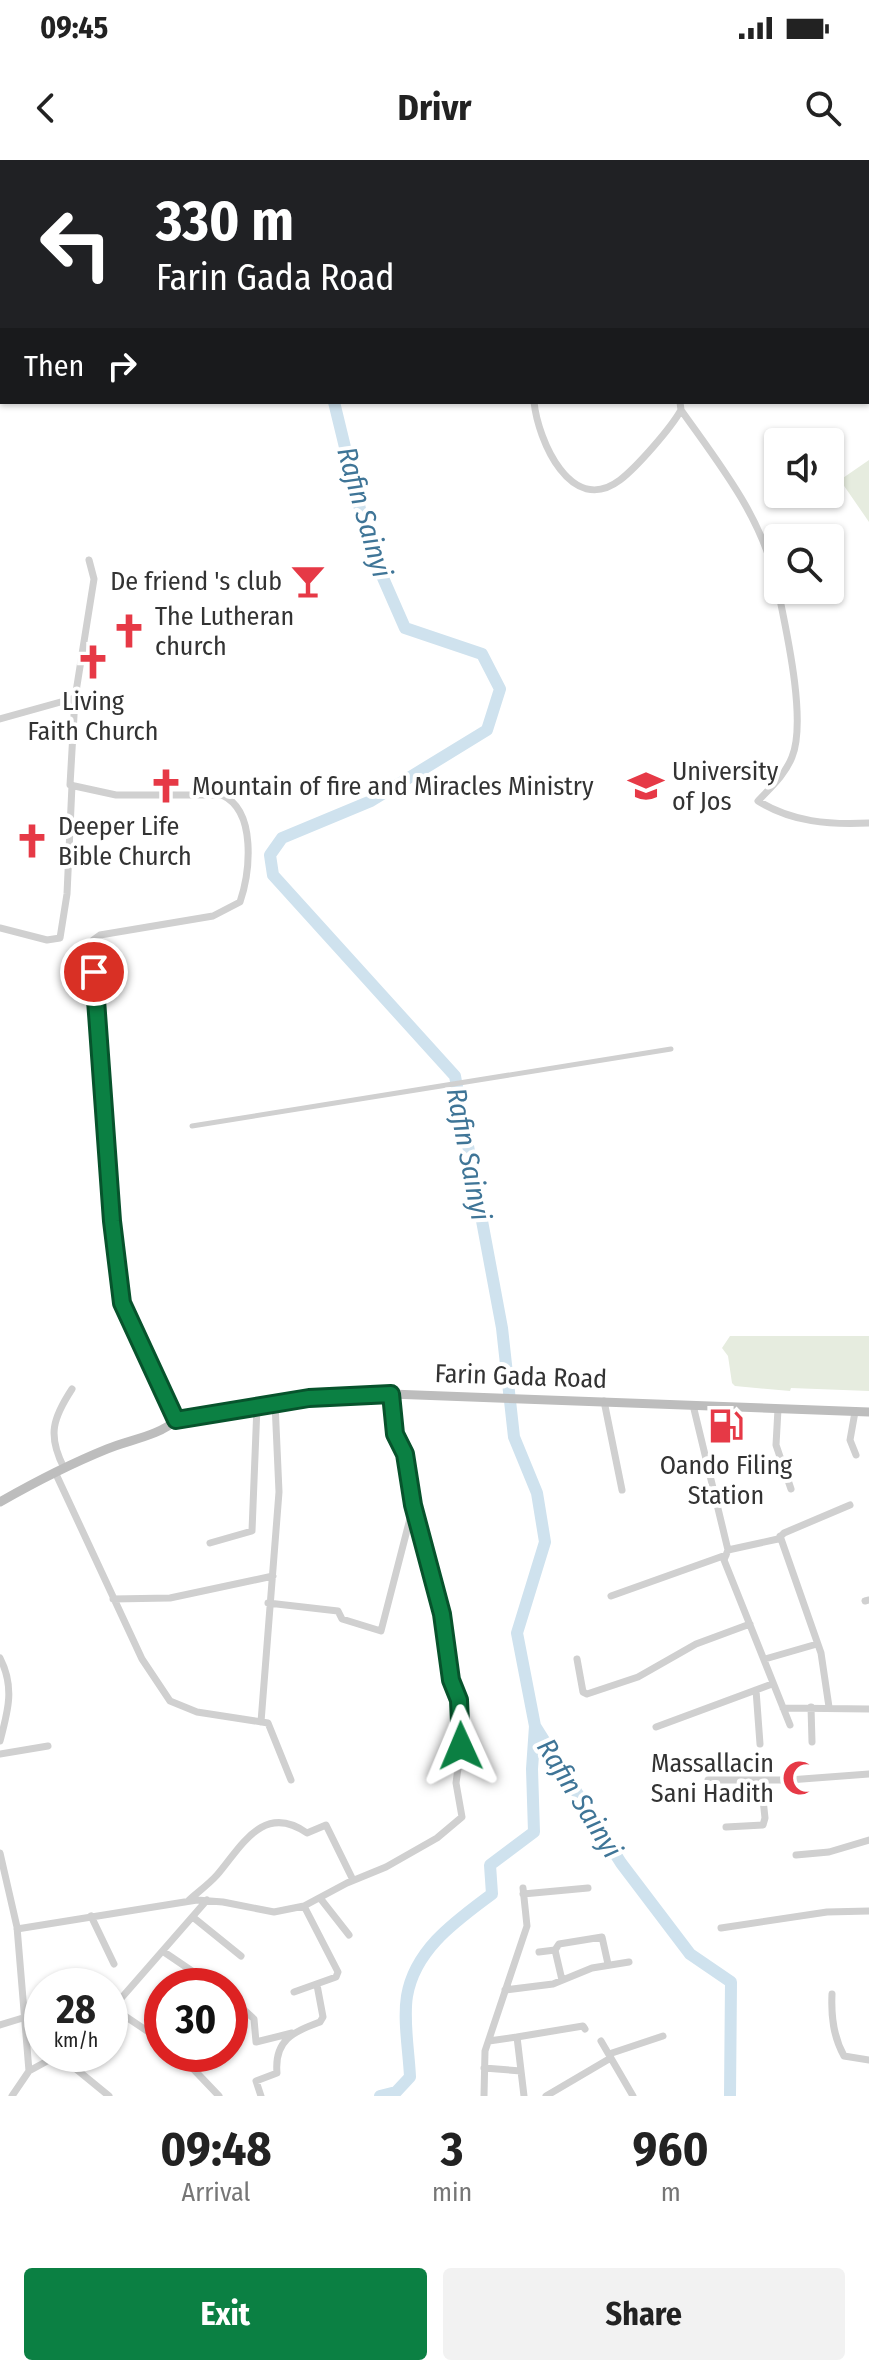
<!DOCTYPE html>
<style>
:root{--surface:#fff;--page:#f2f2f2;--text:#222;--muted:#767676;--accent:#0b8043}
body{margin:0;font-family:"Fira Sans Condensed",sans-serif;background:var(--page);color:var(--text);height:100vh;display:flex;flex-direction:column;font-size:30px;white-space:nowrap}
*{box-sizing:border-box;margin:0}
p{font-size:26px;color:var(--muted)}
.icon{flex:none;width:44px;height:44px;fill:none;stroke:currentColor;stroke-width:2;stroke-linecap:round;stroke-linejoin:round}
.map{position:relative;height:1936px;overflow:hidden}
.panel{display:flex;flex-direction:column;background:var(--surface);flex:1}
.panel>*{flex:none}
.guide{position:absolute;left:0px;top:0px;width:870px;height:244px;box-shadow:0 2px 6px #0004;background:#202124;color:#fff;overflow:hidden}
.fabs{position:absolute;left:764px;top:268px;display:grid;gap:16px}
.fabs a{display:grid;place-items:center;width:80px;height:80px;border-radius:8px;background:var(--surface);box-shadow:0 2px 6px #0004;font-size:40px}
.speed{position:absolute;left:24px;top:1808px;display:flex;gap:16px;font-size:40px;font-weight:700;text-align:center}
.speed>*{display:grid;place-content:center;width:104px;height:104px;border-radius:50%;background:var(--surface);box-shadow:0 2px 6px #0004;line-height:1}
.speed small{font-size:20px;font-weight:400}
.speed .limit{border:12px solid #d22;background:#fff;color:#111}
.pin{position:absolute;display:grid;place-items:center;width:68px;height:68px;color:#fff;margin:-34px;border:4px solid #fff;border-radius:50%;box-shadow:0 2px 8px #0007}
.me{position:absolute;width:88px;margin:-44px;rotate:359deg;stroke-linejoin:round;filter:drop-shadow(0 0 6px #0008)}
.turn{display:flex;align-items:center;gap:28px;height:168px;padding:0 24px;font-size:36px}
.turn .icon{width:104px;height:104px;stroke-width:2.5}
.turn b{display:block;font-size:56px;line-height:68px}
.then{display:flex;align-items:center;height:76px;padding:0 24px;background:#0003;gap:16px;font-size:30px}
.eta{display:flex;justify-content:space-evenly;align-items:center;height:136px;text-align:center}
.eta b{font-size:48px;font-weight:700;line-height:56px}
.button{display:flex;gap:16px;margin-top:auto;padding:16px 24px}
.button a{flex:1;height:92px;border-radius:8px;background:var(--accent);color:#fff;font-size:32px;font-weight:700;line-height:92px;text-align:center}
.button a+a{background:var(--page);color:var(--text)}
.status{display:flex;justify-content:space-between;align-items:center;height:56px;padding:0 40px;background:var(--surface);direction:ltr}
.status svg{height:22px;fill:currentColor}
header{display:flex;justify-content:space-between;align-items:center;height:104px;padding:0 24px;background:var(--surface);font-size:36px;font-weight:700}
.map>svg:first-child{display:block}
.green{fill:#e6ecdf}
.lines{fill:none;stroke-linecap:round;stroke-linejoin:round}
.river{stroke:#cfe2ee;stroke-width:12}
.pedestrian{stroke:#d0d0d0;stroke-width:5}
.minor{stroke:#d0d0d0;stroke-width:7}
.secondary{stroke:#bdbdbd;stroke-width:9}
.route-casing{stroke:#07532c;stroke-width:20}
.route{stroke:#0b8043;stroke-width:14}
.labels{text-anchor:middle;stroke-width:8;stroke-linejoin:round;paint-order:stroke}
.poi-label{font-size:26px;fill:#333;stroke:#fff;text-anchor:start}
.street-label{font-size:26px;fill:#333;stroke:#fff}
.water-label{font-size:28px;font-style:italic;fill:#3f7597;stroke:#fff}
</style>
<div class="status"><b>09:45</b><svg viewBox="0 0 49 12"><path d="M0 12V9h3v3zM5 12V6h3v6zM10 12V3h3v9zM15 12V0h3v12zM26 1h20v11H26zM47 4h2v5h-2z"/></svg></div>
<header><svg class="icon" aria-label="back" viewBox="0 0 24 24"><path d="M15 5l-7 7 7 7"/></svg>Drivr<svg class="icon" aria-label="search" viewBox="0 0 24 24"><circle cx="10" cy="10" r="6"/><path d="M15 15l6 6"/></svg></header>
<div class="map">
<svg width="869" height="1936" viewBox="0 0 869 1936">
<rect width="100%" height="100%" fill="#fff"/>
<path class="green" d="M869,300V362L840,320Z
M730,1176H869V1231L791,1228L790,1231L735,1226L732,1223L728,1196L722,1188Z"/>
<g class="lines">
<path class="river" d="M317,0V2
M334,242L369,386L405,468L482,494L500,529L487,570L371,641L282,678L270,695L273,715L455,916L502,1168L514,1277L537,1333L545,1382L517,1473L535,1566L621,1703L690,1794L731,1822L730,1936
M380,1936L396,1932L410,1917C409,1892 403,1861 407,1836C415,1789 456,1761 492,1734L490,1705L534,1672L532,1609L535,1566"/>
<path class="pedestrian" d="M192,966L671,889"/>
<path class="minor" d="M635,0L636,2
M534,242C538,280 571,357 620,320C637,307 671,268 681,250
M680,242L681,250C722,308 763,358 778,429
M89,400L94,419L75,538L70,625L116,635H222C257,651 250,712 240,742L213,756L100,775L93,780L92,786L112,1061L122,1143L176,1260
M778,430C786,469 807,561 792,597C785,615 770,628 758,641C792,662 829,665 869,663
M0,559L75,538
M0,768L47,780L60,778L67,734L72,625
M604,1241L622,1330
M693,1245L728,1390L724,1400L790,1565
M778,1249L776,1285L791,1329
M855,1252L850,1280L856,1295
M64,1308C47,1275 53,1258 72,1229
M55,1312L142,1499L170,1541L197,1552L268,1563L291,1620
M780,1376L821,1493L829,1547
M210,1383L252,1371L257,1246
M728,1390L778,1379L784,1373L850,1345
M611,1436L726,1395
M113,1439L170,1438L273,1416
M865,1441L869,1440
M268,1443L338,1451L342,1459L381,1471L413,1347
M0,1498C15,1527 8,1551 0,1581
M577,1499L583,1532L587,1534L638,1517L696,1484L750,1464
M765,1499L817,1484
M756,1530L760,1584
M811,1547L812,1582
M783,1548L869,1549
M261,1562L279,1332L275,1243
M656,1567L772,1524
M0,1594L48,1586
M708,1620H789L869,1614
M726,1667L763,1665L765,1658L761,1621
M0,1693L17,1767L29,1911L12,1936
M796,1695L829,1692L869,1680
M523,1734L588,1728
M320,1738L349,1775
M189,1740C198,1732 209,1724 217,1715C241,1687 263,1642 307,1673L326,1665L353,1720
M91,1756L114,1804
M194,1758L241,1796
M721,1768L827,1752L869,1751
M17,1769L197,1740L223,1742L274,1752L304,1746L347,1723L386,1707L437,1678L462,1657L456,1623L461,1586L459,1540L451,1520L442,1454L413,1345L410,1313L395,1274L391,1234
M555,1790L559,1784L602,1777L608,1804
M164,1792L214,1826
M539,1792L555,1790L562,1820
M505,1830L553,1824L592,1808L629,1802
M294,1832L336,1817L338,1812L304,1746
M832,1834C831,1856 833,1876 844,1896L869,1900
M230,1837L254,1859L256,1882L292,1873
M113,1848L162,1881
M110,1851L207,1740
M0,1865L26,1857
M517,1877L583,1866L585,1869
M489,1881L517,1877L524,1936
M601,1881L633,1936
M179,1894L219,1936
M59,1895L109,1936
M484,1908L521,1911
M29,1911L60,1894
M261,1936L256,1921L277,1913C274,1879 294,1872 320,1862L323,1857L317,1825
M484,1936L485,1891L527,1766L523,1728
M546,1936L609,1899L612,1893L663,1876"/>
<path class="secondary" d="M0,1342C35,1322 70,1304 107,1289C128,1280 159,1276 176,1260L309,1238L391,1234L869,1252"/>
</g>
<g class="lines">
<g class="route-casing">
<path id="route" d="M94,812L112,1061L122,1143L176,1260L309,1238L391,1234L395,1274L405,1294L413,1345L442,1454L451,1520L459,1540L461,1586"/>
</g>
<use href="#route" class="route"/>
</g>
<defs>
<g id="bar-bare" transform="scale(2.76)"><path d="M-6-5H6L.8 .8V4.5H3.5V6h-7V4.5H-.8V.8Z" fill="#e63946" stroke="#fff" stroke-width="2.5" paint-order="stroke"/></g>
<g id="church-bare" transform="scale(2.76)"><path d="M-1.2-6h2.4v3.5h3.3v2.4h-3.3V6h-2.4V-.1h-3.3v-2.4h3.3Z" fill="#e63946" stroke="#fff" stroke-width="2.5" paint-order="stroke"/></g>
<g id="university-bare" transform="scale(2.76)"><path d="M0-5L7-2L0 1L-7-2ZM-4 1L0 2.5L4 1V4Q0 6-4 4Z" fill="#e63946" stroke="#fff" stroke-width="2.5" paint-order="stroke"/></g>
<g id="fuel-bare" transform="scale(2.76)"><path d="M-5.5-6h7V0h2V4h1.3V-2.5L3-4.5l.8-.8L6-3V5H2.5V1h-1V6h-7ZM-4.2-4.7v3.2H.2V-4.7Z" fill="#e63946" stroke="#fff" stroke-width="2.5" paint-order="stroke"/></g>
<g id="mosque-bare" transform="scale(2.76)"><path d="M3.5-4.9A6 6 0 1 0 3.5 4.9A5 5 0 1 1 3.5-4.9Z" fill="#e63946" stroke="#fff" stroke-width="2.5" paint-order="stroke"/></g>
</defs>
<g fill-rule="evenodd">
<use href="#bar-bare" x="308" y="421"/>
<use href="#church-bare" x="129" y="471"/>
<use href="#church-bare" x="93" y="502"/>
<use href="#church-bare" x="166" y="626"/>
<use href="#university-bare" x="646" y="626"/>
<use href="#church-bare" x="32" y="681"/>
<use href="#fuel-bare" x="726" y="1266"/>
<use href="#mosque-bare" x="800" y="1618"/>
</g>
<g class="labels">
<g class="poi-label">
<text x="282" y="430" text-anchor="end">De friend 's club</text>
<text x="155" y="465">The Lutheran<tspan x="155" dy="30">church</tspan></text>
<text x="93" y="550" text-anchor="middle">Living<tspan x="93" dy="30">Faith Church</tspan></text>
<text x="672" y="620">University<tspan x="672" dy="30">of Jos</tspan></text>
<text x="192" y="635">Mountain of fire and Miracles Ministry</text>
<text x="58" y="675">Deeper Life<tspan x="58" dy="30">Bible Church</tspan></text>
<text x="726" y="1314" text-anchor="middle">Oando Filing<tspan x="726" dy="30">Station</tspan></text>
<text x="774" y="1612" text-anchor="end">Massallacin<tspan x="774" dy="30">Sani Hadith</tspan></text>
</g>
<g class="street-label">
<text transform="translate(521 1216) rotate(2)" y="9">Farin Gada Road</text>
</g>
<g class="water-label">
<text transform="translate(365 352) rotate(74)" y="10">Rafin Sainyi</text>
<text transform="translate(469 994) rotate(79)" y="10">Rafin Sainyi</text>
<text transform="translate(580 1638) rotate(58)" y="10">Rafin Sainyi</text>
</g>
</g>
</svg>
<div class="fabs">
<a><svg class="icon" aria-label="sound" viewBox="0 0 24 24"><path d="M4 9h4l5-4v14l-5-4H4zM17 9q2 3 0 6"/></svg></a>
<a><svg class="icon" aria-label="search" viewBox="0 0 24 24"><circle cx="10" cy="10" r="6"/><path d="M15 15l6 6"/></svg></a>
</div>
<div class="speed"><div>28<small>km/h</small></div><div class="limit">30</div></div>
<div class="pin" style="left:94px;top:812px;background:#d93025"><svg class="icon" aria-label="arrive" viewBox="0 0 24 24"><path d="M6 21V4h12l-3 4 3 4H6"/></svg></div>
<svg class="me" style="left:461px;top:1586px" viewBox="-20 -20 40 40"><path d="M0-17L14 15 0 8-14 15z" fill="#0b8043" stroke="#fff" stroke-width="4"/></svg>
<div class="guide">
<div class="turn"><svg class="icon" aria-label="left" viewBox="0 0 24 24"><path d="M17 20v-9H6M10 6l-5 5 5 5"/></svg><div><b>330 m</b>Farin Gada Road</div></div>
<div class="then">Then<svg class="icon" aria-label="right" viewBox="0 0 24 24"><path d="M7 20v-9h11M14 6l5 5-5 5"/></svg></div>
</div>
</div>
<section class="panel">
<div class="eta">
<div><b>09:48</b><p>Arrival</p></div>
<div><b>3</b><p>min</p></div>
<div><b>960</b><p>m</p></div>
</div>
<div class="button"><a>Exit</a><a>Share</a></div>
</section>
